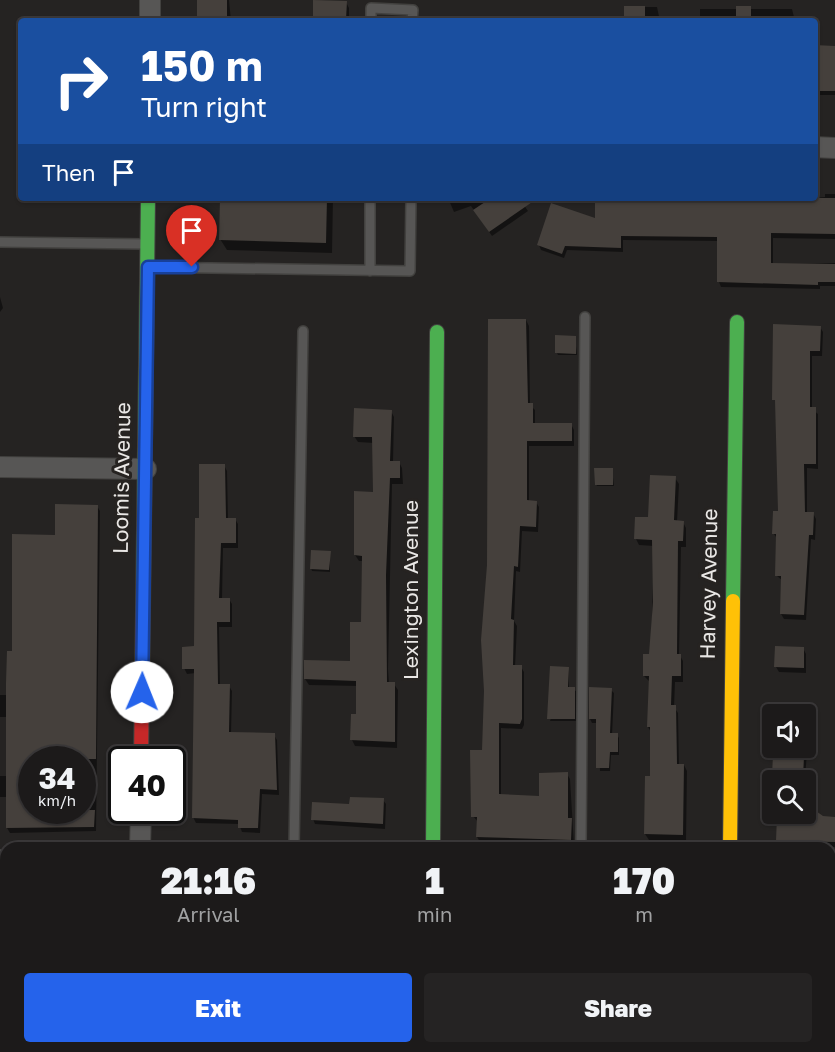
<!DOCTYPE html>
<style>
:root{--surface:#1c1a1a;--page:#252323;--text:#f1f3f6;--muted:#a0a1a2;--line:#3a3839;--accent:#2563eb}
body{margin:0;font-family:"Golos Text",sans-serif;background:var(--page);color:var(--text);height:100vh;display:flex;flex-direction:column;font-size:22px;white-space:nowrap}
*{box-sizing:border-box;margin:0}
p{font-size:20px;color:var(--muted)}
.icon{flex:none;width:33px;height:33px;fill:none;stroke:currentColor;stroke-width:2;stroke-linecap:round;stroke-linejoin:round}
.map{position:relative;flex:1;overflow:hidden}
.drawer{position:absolute;left:0px;top:842px;width:836px;height:212px;display:flex;flex-direction:column;background:var(--surface);border-radius:18px 18px 0 0;box-shadow:0 2px 4px #0004,0 0 0 2px var(--line)}
.drawer>*{flex:none}
.guide{position:absolute;left:18px;top:18px;width:800px;height:183px;border-radius:6px;box-shadow:0 2px 4px #0004,0 0 0 2px var(--line);background:#1a4fa0;color:#fff;overflow:hidden}
.controls{position:absolute;left:762px;top:704px;display:grid;gap:12px}
.controls a{display:grid;place-items:center;width:54px;height:54px;border-radius:6px;background:var(--surface);box-shadow:0 2px 4px #0004,0 0 0 2px var(--line);font-size:30px}
.speed{position:absolute;left:18px;top:746px;display:flex;gap:12px;font-size:30px;font-weight:700;text-align:center}
.speed>*{display:grid;place-content:center;width:78px;height:78px;border-radius:50%;background:var(--surface);box-shadow:0 2px 4px #0004,0 0 0 2px var(--line);line-height:1}
.speed small{font-size:15px;font-weight:400}
.speed .limit{border:3px solid #111;border-radius:9px;background:#fff;color:#111}
.pin{position:absolute;display:grid;place-items:center;width:51px;height:51px;color:#fff;margin:-62px -26px;border-radius:50% 50% 50% 0;rotate:-45deg;box-shadow:0 0 6px #0007}
.pin .icon{rotate:45deg}
.me{position:absolute;width:66px;margin:-33px;rotate:1deg;stroke-linejoin:round;filter:drop-shadow(0 0 4px #0008)}
.turn{display:flex;align-items:center;gap:21px;height:126px;padding:0 24px;font-size:27px}
.turn .icon{width:78px;height:78px;stroke-width:2.5}
.turn b{display:block;font-size:42px;line-height:51px}
.then{display:flex;align-items:center;height:57px;padding:0 24px;background:#0003;gap:12px;font-size:22px}
.eta{display:flex;justify-content:space-evenly;align-items:center;height:102px;text-align:center}
.eta b{font-size:36px;font-weight:800;line-height:42px}
.action{display:flex;gap:12px;margin-top:auto;padding:12px 24px}
.action a{flex:1;height:69px;border-radius:6px;background:var(--accent);color:#fff;font-size:24px;font-weight:800;line-height:69px;text-align:center}
.action a+a{background:var(--page);color:var(--text)}
.map>svg:first-child{display:block}
.shadow{fill:#0007;fill-rule:evenodd}
.building{fill:#45403c}
.lines{fill:none;stroke-linecap:round;stroke-linejoin:round}
.lane-casing{stroke:#42413f;stroke-width:12}
.street-casing{stroke:#42413f;stroke-width:22}
.fast-casing{stroke:#42413f;stroke-width:16}
.slow-casing{stroke:#42413f;stroke-width:16}
.jam-casing{stroke:#42413f;stroke-width:16}
.lane{stroke:#575655;stroke-width:9}
.street{stroke:#575655;stroke-width:20}
.fast{stroke:#4caf50;stroke-width:14}
.slow{stroke:#ffc107;stroke-width:14}
.jam{stroke:#c62828;stroke-width:14}
.route-casing{stroke:#184099;stroke-width:15}
.route{stroke:#2563eb;stroke-width:10}
.labels{text-anchor:middle;stroke-width:6;stroke-linejoin:round;paint-order:stroke}
.street-label{font-size:21px;fill:#e9e7e5;stroke:#262321}
</style>
<div class="map">
<svg width="835" height="1052" viewBox="0 0 835 1052">
<rect width="100%" height="100%" fill="#252322"/>
<path class="shadow" d="M199,0H229L231,21H199Z
M346,2L349,8V21H316L314,19Z
M626,7H657L660,21H626Z
M700,9H792L795,21H700Z
M814,46L835,47V95H814Z
M825,194H835V239L773,238V264L835,263V286H820V289L721,287L719,282L718,241L623,240V252L567,250L564,258L541,250L539,245L636,204V198H814L825,197Z
M221,198H333L332,253L227,250L220,239Z
M448,198H519L528,211L492,236L471,206L454,212Z
M0,297L3,308L0,312Z
M526,320L529,326L530,405L535,410V424H571L574,430V446H529V502H536L539,507L538,532L522,531L520,572L516,571L514,621L517,626L515,667H521L524,672V725L522,729L501,728V796L541,797L567,774L570,779L574,845L480,842L477,837L478,822L473,816L483,752Z
M774,325L820,327L823,332L822,356H812V409L818,414V469L807,468V513H813L816,519L815,540L811,539L806,620L784,619L781,614L783,581L777,576L778,540L774,534L780,513Z
M575,337L577,355H558L557,353Z
M391,411L394,417L393,462H399L402,468L403,484H392L388,669L389,684H394L398,690L397,748L355,746L352,740L357,716L358,686L309,685L305,679L352,662L363,623V561H359L355,555L374,493V443L358,442L354,436Z
M224,465L227,471L228,519H235L238,524V548H223L222,599H229L232,604V627H219L220,686H229L232,691L231,734L274,735L277,740L279,795L262,794L260,833L242,832L239,824L196,823L193,817L196,673L187,674L184,668L196,648L201,519Z
M612,469L614,486H597L596,484Z
M675,478L679,484L677,522H683L686,528V547H681L679,654L683,661V682H675L674,707L678,713L679,765H684L687,771L686,840H649L645,834L647,777H652L651,732L648,727L650,682L644,676V655H651L654,546L639,545L636,539V519H649Z
M97,506L100,511L96,831L10,833L7,828V797H0V776H7L8,717H0V695H8L13,653L57,536ZM32,759H82V810H32Z
M330,552V572L312,571L311,568Z
M803,648L806,654V673L779,672L776,667Z
M569,668V688L576,691V721H550Z
M611,690L614,693L612,735H617L619,738V755H611L610,771H600L598,723H592L590,719Z
M806,721L812,726L811,751H807L805,780H776L773,775V747H806Z
M806,786L813,787L816,792L815,812L823,818H835V847L780,845L777,840L778,813H806Z
M383,800L386,804L385,829L315,824L313,819Z
M830,905H835V1052L779,1051L776,1047H830Z
M0,977H6V1047H95V1052H0Z
M355,1047H383V1052H355Z
M483,1047H510V1052H482Z
M641,1047H689V1052H641Z"/>
<path class="building" d="M197,0H227V21H197Z
M313,0L347,1L346,20L313,19Z
M624,6H645V21H624Z
M736,6H751V21H736Z
M814,45L835,46V91H814Z
M220,198H327L326,243L219,240Z
M491,198H538L489,232L473,210Z
M634,198H835V234L771,233V263L835,264V282H818V285L717,282V237L621,236V248L565,246L562,254L537,245L551,203L595,218V202H634Z
M488,319H526L528,403H533V423H572V441H527V500L537,501L536,527L520,526L518,567L514,566L511,619L514,620L513,665H522V719L520,724L499,723V794L539,796V773L568,772V818H572L571,840L476,837L477,817H471L470,750H482L484,691L481,640L487,565Z
M773,324L821,326L820,351H810V407H816V464H804L805,512H814L813,535H809L804,615L780,614L781,576H775L776,534H772L773,511H778L775,400H772Z
M555,335L576,336V354L555,353Z
M354,408L392,410L390,461H400V478H390L386,575L387,682H395V742L350,740L351,714H356V681L304,679V660L350,661V622H361L362,556L354,555V491L373,492L372,437H353Z
M199,464H225L226,518H236V543H221L219,598H230V622H217L218,684H230L229,732L275,733L277,790L260,789L258,828H238V820L192,818L194,669H182V647L194,646L195,518H199Z
M594,468H613V485H595Z
M650,475L676,476L674,520L684,521L683,541H678L677,654H681V676H672L671,705H676L677,764H684L683,835L644,834L645,776H650V727H647L649,676H643V654H649L653,602L652,540L634,539L635,517H648Z
M55,504L98,505L96,759H29L28,810H95L94,827L6,828V683L7,651H12V534L55,535Z
M311,550L331,551L329,570L310,569Z
M775,646L804,647V668L774,667Z
M550,666L569,667L568,687H575V719H547Z
M589,687L612,688L610,733H618V752H610L609,768H596V719H589Z
M773,755L804,757L803,777L772,775Z
M350,797L384,798L383,824L311,820L312,802L349,804Z
M806,804L823,816L835,817V842L776,841L777,815L806,816Z"/>
<g class="lines">
<g class="lane-casing">
<path id="lane" d="M371,21V8L413,10L412,21
M0,242L145,244
M150,267L410,271L411,198
M370,271V198
M294,848L303,331
M581,848L585,317
M290,1052V1047
M578,1052V1047"/>
</g>
<g class="street-casing">
<path id="street" d="M150,21V0
M814,147L835,148
M0,467L146,469
M140,848L141,810
M0,860H6
M830,874H835
M139,1052V1047
M431,1052V1047
M728,1052V1047"/>
</g>
<g class="fast-casing">
<path id="fast" d="M733,601L737,322
M143,610L148,198
M433,848L437,332"/>
</g>
<g class="slow-casing">
<path id="slow" d="M730,848L733,601"/>
</g>
<g class="jam-casing">
<path id="jam" d="M141,759L143,610"/>
</g>
<use href="#lane" class="lane"/>
<use href="#street" class="street"/>
<use href="#fast" class="fast"/>
<use href="#slow" class="slow"/>
<use href="#jam" class="jam"/>
</g>
<g class="lines">
<g class="route-casing">
<path id="route" d="M142,692L148,267H192"/>
</g>
<use href="#route" class="route"/>
</g>
<g class="labels">
<g class="street-label">
<text transform="translate(122 478) rotate(-89)" y="7">Loomis Avenue</text>
<text transform="translate(709 584) rotate(-89)" y="7">Harvey Avenue</text>
<text transform="translate(411 590) rotate(-90)" y="7">Lexington Avenue</text>
</g>
</g>
</svg>
<div class="controls">
<a><svg class="icon" aria-label="sound" viewBox="0 0 24 24"><path d="M4 9h4l5-4v14l-5-4H4zM17 9q2 3 0 6"/></svg></a>
<a><svg class="icon" aria-label="search" viewBox="0 0 24 24"><circle cx="10" cy="10" r="6"/><path d="M15 15l6 6"/></svg></a>
</div>
<div class="speed"><div>34<small>km/h</small></div><div class="limit">40</div></div>
<div class="pin" style="left:192px;top:267px;background:#d93025"><svg class="icon" aria-label="arrive" viewBox="0 0 24 24"><path d="M6 21V4h12l-3 4 3 4H6"/></svg></div>
<svg class="me" style="left:142px;top:692px" viewBox="-20 -20 40 40"><circle r="19" fill="#fff"/><path d="M0-13L10 11 0 6-10 11z" fill="#2563eb"/></svg>
<div class="guide">
<div class="turn"><svg class="icon" aria-label="right" viewBox="0 0 24 24"><path d="M7 20v-9h11M14 6l5 5-5 5"/></svg><div><b>150 m</b>Turn right</div></div>
<div class="then">Then<svg class="icon" aria-label="arrive" viewBox="0 0 24 24"><path d="M6 21V4h12l-3 4 3 4H6"/></svg></div>
</div>
<section class="drawer">
<div class="eta">
<div><b>21:16</b><p>Arrival</p></div>
<div><b>1</b><p>min</p></div>
<div><b>170</b><p>m</p></div>
</div>
<div class="action"><a>Exit</a><a>Share</a></div>
</section>
</div>
